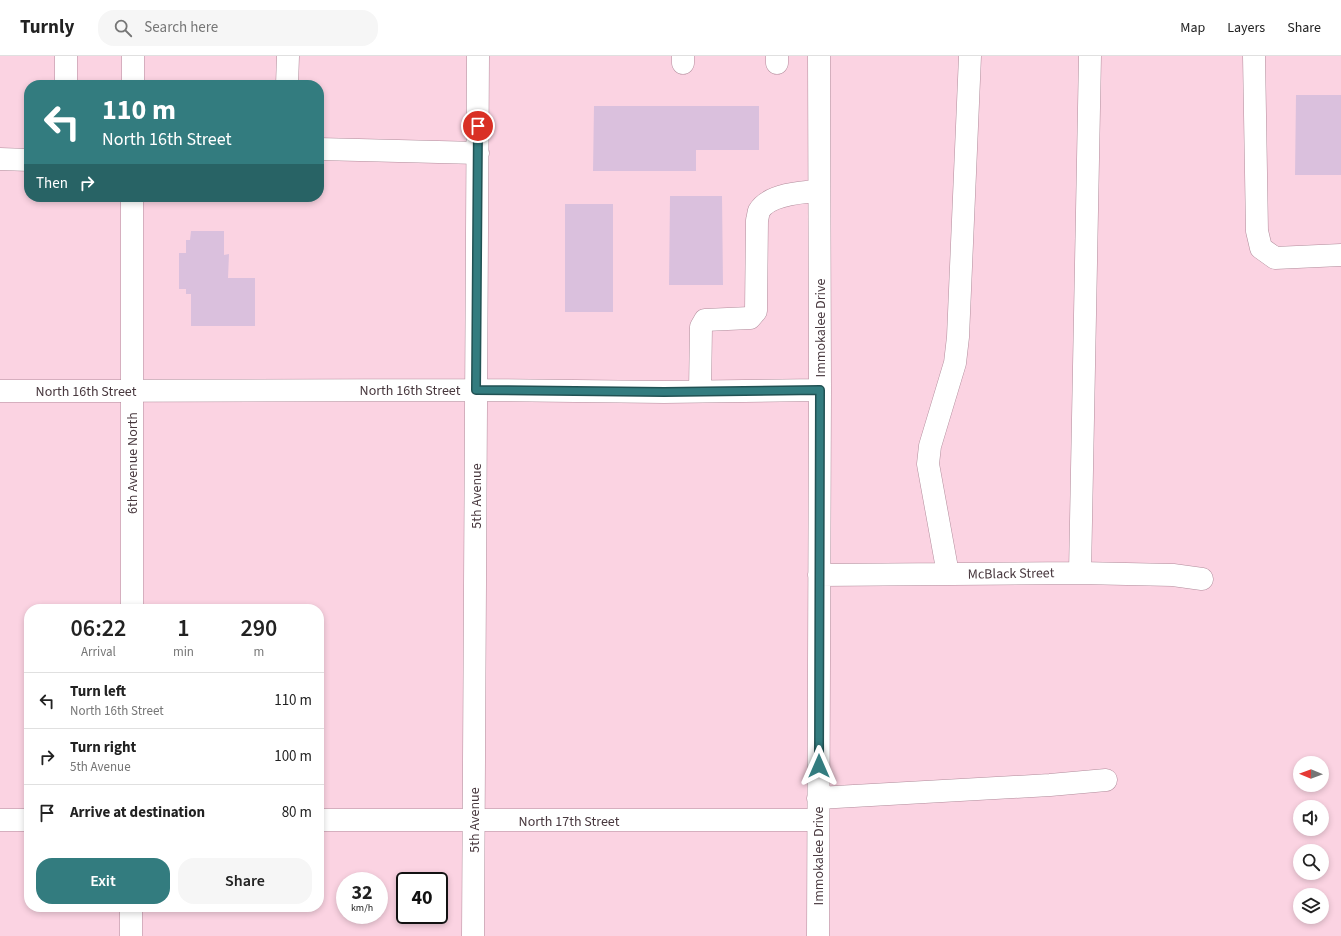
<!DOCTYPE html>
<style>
:root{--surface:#fff;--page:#f6f6f6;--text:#222;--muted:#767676;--line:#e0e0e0;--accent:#337c7f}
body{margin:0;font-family:"Source Sans 3",sans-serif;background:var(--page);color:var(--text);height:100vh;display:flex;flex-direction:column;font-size:15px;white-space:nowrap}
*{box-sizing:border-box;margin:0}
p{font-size:13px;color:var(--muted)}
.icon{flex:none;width:22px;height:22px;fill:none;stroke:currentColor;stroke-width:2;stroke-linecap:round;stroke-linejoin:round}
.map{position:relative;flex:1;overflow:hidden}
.drawer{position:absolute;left:24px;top:548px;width:300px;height:308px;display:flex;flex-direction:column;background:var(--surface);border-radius:16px;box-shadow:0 2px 6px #0003}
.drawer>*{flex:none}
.hud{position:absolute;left:24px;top:24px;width:300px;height:122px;border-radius:16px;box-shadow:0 2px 6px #0003;background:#337c7f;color:#fff;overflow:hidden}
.needle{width:26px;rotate:271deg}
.controls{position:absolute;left:1293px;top:700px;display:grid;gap:8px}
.controls a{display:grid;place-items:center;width:36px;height:36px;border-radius:50%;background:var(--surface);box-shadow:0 2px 6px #0003;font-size:20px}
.speed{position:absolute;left:336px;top:816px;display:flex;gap:8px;font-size:20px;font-weight:700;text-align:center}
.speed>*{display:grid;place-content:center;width:52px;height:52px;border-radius:50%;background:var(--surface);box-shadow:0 2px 6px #0003;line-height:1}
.speed small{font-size:10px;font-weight:400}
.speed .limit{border:2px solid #111;border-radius:6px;background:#fff;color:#111}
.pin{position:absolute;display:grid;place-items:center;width:34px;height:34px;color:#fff;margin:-17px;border:2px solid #fff;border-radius:50%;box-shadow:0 1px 4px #0007}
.me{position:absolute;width:44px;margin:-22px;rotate:0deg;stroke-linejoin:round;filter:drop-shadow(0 0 3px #0008)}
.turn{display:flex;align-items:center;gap:14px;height:84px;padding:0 12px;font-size:18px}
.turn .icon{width:52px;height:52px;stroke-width:2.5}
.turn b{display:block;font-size:28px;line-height:34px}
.then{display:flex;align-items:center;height:38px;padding:0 12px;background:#0003;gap:8px;font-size:15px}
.eta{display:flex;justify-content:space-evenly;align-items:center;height:68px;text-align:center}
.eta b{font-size:24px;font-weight:600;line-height:28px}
.action{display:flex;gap:8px;margin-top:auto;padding:8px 12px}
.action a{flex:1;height:46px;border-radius:16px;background:var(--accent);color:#fff;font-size:16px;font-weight:600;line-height:46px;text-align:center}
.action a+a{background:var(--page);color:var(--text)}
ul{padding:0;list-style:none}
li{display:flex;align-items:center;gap:12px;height:56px;padding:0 12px;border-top:1px solid var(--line)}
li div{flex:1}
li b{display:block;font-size:15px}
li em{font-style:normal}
header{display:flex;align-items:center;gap:24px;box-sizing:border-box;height:56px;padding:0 20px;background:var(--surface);border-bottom:1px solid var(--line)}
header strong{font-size:19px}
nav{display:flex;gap:22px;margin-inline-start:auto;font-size:14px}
.search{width:280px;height:36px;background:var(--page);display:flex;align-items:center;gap:10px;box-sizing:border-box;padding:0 14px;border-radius:16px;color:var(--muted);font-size:15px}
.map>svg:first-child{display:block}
.building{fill:#dac0dd}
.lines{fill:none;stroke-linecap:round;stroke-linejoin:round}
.minor-casing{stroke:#b18c9b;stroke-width:23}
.minor{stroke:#fff;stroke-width:22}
.route-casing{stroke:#215153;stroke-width:10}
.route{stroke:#337c7f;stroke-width:7}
.labels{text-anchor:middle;stroke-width:3.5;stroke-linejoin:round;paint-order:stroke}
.street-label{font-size:14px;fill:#48383e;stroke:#fff}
</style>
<header>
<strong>Turnly</strong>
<div class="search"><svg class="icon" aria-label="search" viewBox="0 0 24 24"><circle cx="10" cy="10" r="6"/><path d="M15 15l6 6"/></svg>Search here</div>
<nav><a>Map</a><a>Layers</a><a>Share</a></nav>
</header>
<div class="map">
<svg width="1341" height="880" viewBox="0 0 1341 880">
<rect width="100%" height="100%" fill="#fbd3e2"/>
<path class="building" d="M1296,39H1341V119H1295Z
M594,50H759V94H696V115H593Z
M670,140H722L723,229H669Z
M565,148H613V256H565Z
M191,175H224V199L229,198L228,222H255V270H191V238H186V233H179V197H186V184H190Z"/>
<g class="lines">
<g class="minor-casing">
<path id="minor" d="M1254,0L1257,175L1261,192L1275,202L1341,199
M683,7V0
M777,7V0
M66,29V0
M133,29V0
M287,29L288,0
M319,93L478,97
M0,103L29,104
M0,335L476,334L664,336L820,334
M700,335L701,271L705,264L750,262L756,255L757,164C758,162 758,157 759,155C769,138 802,136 819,135
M1080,517L1090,0
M948,518L928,408L930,390L955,307L958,281L970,0
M819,519L1080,517L1173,519L1202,523
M132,553V141
M818,742L1050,729L1106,724
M0,764H29
M319,764H818
M131,880V851
M473,880L478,0
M818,880L820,334L819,0"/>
</g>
<use href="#minor" class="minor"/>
</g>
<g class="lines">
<g class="route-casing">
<path id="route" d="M478,70L476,334L664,336L820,334L819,710"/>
</g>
<use href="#route" class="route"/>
</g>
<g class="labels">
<g class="street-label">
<text transform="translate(820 272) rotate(-90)" y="5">Immokalee Drive</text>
<text x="410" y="339">North 16th Street</text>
<text x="86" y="340">North 16th Street</text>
<text transform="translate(132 407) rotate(-90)" y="5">6th Avenue North</text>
<text transform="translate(476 440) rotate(-90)" y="5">5th Avenue</text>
<text transform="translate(1011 517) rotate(-1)" y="5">McBlack Street</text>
<text transform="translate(474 764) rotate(-90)" y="5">5th Avenue</text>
<text x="569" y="770">North 17th Street</text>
<text transform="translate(818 800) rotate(-90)" y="5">Immokalee Drive</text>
</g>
</g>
</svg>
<div class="controls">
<a><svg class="needle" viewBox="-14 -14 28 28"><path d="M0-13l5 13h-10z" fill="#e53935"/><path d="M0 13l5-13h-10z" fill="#767676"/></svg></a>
<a><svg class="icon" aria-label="sound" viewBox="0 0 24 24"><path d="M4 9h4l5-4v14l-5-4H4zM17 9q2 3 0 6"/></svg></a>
<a><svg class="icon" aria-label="search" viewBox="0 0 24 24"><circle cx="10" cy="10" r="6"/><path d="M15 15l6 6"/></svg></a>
<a><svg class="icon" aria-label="layers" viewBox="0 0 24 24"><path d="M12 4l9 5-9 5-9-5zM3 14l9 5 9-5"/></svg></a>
</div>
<div class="speed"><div>32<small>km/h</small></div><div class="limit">40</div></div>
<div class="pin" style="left:478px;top:70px;background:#d93025"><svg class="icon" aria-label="arrive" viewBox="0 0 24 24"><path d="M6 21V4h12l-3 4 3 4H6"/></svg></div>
<svg class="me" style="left:819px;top:710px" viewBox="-20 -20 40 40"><path d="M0-17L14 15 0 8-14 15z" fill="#337c7f" stroke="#fff" stroke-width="4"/></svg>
<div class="hud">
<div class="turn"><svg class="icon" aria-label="left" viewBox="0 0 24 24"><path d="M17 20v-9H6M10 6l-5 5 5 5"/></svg><div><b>110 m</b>North 16th Street</div></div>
<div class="then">Then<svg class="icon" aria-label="right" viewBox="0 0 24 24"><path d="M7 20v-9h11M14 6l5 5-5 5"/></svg></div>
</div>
<section class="drawer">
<div class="eta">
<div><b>06:22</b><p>Arrival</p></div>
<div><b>1</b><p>min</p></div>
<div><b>290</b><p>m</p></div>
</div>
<ul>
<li><svg class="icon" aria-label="left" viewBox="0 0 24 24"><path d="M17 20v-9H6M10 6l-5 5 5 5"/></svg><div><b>Turn left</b><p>North 16th Street</p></div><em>110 m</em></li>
<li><svg class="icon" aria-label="right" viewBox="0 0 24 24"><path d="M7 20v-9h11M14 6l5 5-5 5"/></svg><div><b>Turn right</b><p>5th Avenue</p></div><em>100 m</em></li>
<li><svg class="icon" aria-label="arrive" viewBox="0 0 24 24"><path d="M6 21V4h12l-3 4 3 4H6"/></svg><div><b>Arrive at destination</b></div><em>80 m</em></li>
</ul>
<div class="action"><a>Exit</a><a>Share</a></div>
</section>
</div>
